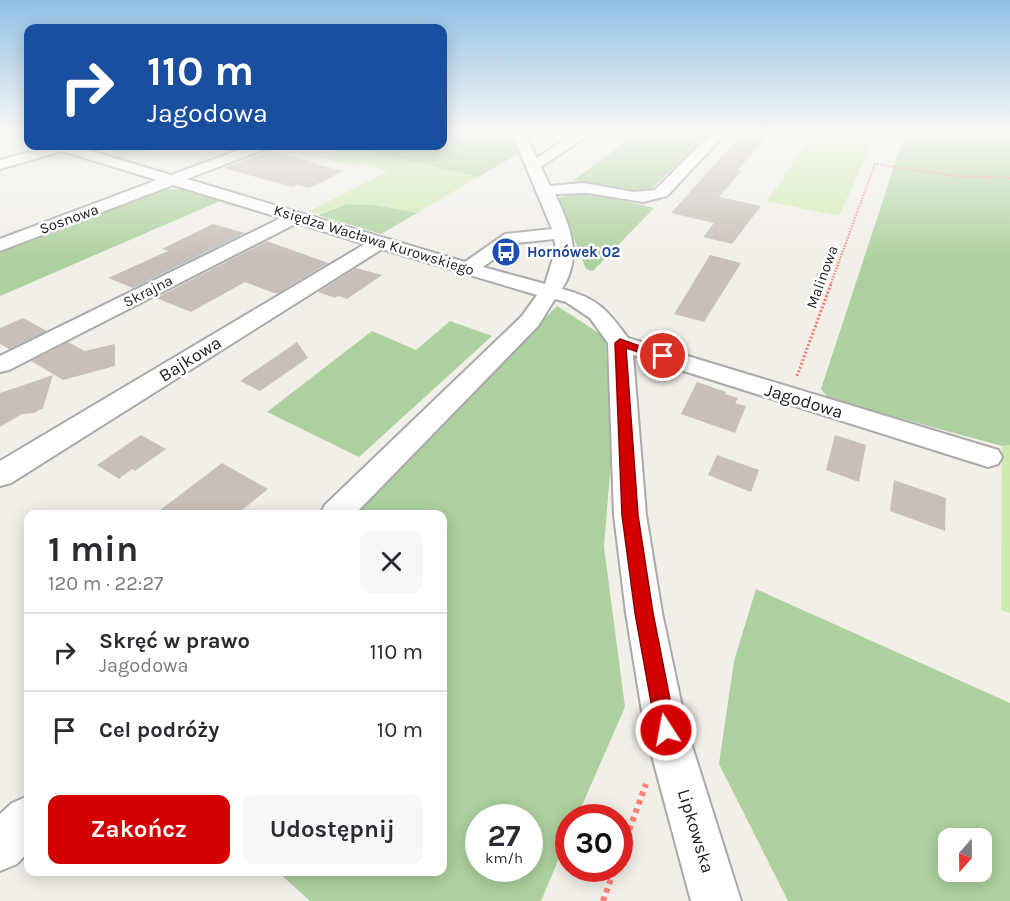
<!DOCTYPE html>
<html lang="pl">
<meta charset="utf-8">
<style>
:root{--surface:#fff;--page:#f7f7f7;--text:#2b2b33;--muted:#7c7c81;--line:#e1e1e2;--accent:#d40000}
body{margin:0;font-family:Karla,sans-serif;background:var(--page);color:var(--text);height:100vh;display:flex;flex-direction:column;font-size:22px;white-space:nowrap}
*{box-sizing:border-box;margin:0}
p{font-size:20px;color:var(--muted)}
.icon{flex:none;width:33px;height:33px;fill:none;stroke:currentColor;stroke-width:2;stroke-linecap:round;stroke-linejoin:round}
.map{position:relative;flex:1;overflow:hidden}
.sheet{position:absolute;left:24px;top:510px;width:423px;height:366px;display:flex;flex-direction:column;background:var(--surface);border-radius:12px;box-shadow:0 3px 15px #0003}
.sheet>*{flex:none}
.top-card{position:absolute;left:24px;top:24px;width:423px;height:126px;border-radius:12px;box-shadow:0 3px 15px #0003;background:#1a4fa0;color:#fff;overflow:hidden}
.needle{width:39px;rotate:200deg}
.buttons{position:absolute;left:938px;top:828px;display:grid;gap:12px}
.buttons a{display:grid;place-items:center;width:54px;height:54px;border-radius:12px;background:var(--surface);box-shadow:0 3px 15px #0003;font-size:30px}
.speed{position:absolute;left:465px;top:804px;display:flex;gap:12px;font-size:30px;font-weight:700;text-align:center}
.speed>*{display:grid;place-content:center;width:78px;height:78px;border-radius:50%;background:var(--surface);box-shadow:0 3px 15px #0003;line-height:1}
.speed small{font-size:15px;font-weight:400}
.speed .limit{border:9px solid #d22;background:#fff;color:#111}
.pin{position:absolute;display:grid;place-items:center;width:51px;height:51px;color:#fff;margin:-26px;border:3px solid #fff;border-radius:50%;box-shadow:0 2px 6px #0007}
.me{position:absolute;width:66px;margin:-33px;rotate:349deg;stroke-linejoin:round;filter:drop-shadow(0 0 4px #0008)}
.turn{display:flex;align-items:center;gap:21px;height:126px;padding:0 24px;font-size:27px}
.turn .icon{width:78px;height:78px;stroke-width:2.5}
.turn b{display:block;font-size:42px;line-height:51px}
.round{display:grid;place-items:center;flex:none;width:63px;height:63px;border-radius:12px;background:var(--page)}
.headline{display:flex;align-items:center;justify-content:space-between;height:102px;padding:0 24px}
h1{font-size:36px;font-weight:700;line-height:45px}
.action{display:flex;gap:12px;margin-top:auto;padding:12px 24px}
.action a{flex:1;height:69px;border-radius:12px;background:var(--accent);color:#fff;font-size:24px;font-weight:700;line-height:69px;text-align:center}
.action a+a{background:var(--page);color:var(--text)}
ul{padding:0;list-style:none}
li{display:flex;align-items:center;gap:18px;height:78px;padding:0 24px;border-top:2px solid var(--line)}
li div{flex:1}
li b{display:block;font-size:22px}
li em{font-style:normal}
.map>svg:first-child{display:block}
.grass{fill:#cdebb0}
.forest{fill:#add19e;fill-rule:evenodd}
.building{fill:#c7bfb8}
.lines{fill:none;stroke-linecap:round;stroke-linejoin:round}
.minor-casing{stroke:#a9a9a9;stroke-width:4}
.path-far2{stroke:#fa8072;stroke-width:2;stroke-dasharray:1.5 1.5;stroke-linecap:butt}
.path-far1{stroke:#fa8072;stroke-width:3;stroke-dasharray:2 2;stroke-linecap:butt}
.path{stroke:#fa8072;stroke-width:6;stroke-dasharray:4.5 4.5;stroke-linecap:butt}
.minor{fill:#fff;fill-rule:evenodd}
.route{fill:#d40000;stroke:#8a0000;stroke-width:1.5}
.labels{text-anchor:middle;stroke-width:5;stroke-linejoin:round;paint-order:stroke}
.far-street-label{font-size:15px;fill:#222;stroke:#fff}
.far-transit-label{font-size:15px;font-weight:bold;fill:#164399;stroke:#fff;text-anchor:start}
.street-label{font-size:18px;fill:#222;stroke:#fff}
</style>
<div class="map">
<svg width="1010" height="901" viewBox="0 0 1010 901">
<rect width="100%" height="100%" fill="#f2efe9"/>
<path class="grass" d="M813,133H877L839,216L767,201Z
M126,146H167L126,159L104,152Z
M347,146L478,177L417,213C394,209 372,203 349,204C333,205 324,217 308,212L388,171L360,163L353,166L322,157Z
M1010,445V613L1001,610L1002,446Z"/>
<path class="forest" d="M443,133H513L521,152L478,177L347,146H442Z
M637,133H710L649,191L629,193L574,180Z
M905,133H1010V445L1002,446L829,399L821,389Z
M181,189L220,201L0,296V248L154,190Z
M580,191L654,208L593,271L586,269L558,198Z
M347,204L374,205L417,213L381,234L318,215Z
M557,306L605,337L613,435L604,547L625,707L577,817L568,818V837L541,901H310L278,872H442V514H351ZM478,818H530V868H478Z
M450,321L492,336L359,457L267,412L372,331L416,350Z
M756,589L1010,703V901H788L719,764L734,661ZM948,838H981V872H948Z"/>
<path class="building" d="M743,133H769L738,170L741,171L719,197L761,206L732,244L703,237L714,223L671,213Z
M269,151L318,163L316,164L344,171L309,188L298,185L292,187L224,168Z
M213,224L245,233L133,288L108,278L168,251L162,249Z
M267,241L328,263L279,293H274L245,282L191,312L156,298Z
M710,255L741,263L704,322L674,314Z
M356,268L382,275L347,299L338,296L335,298L318,292Z
M23,318L47,331L9,349L0,344V328Z
M68,342L85,351L115,344V366L63,380L31,361Z
M297,342L308,358L260,391L240,381Z
M53,375L43,408L34,413L22,414L0,427V393Z
M697,382L726,392L725,394L738,398L735,403L746,406L735,433L681,414Z
M141,435L166,449L135,471L132,469L119,479L97,465Z
M835,435L866,445L859,482L826,470Z
M717,455L759,470L751,492L708,475Z
M222,463L268,489L237,514H155Z
M894,480L946,498L945,531L890,511Z"/>
<g class="lines">
<g class="minor-casing">
<path id="minor" d="M16,133H28V139L17,136Z
M512,133H525L537,158L575,133H591L541,167L550,186L583,183L634,192L655,190L712,133H726L667,196L643,202L588,193L555,194C570,226 583,256 562,289C598,298 607,310 628,338L998,450L1002,457L998,464L988,467L633,355L646,515L662,613L687,730L741,901H691L645,730L626,613L614,515L608,343L590,318L566,302L555,299L538,326L355,514H320L325,505L522,316L537,295L382,249L11,483L0,486V461L365,244L297,223L9,370L0,372V356L281,218L173,185L0,251V239L157,180L62,151L0,169V160L50,146H74L171,175L249,146H266L265,149L187,179L465,262L505,234L552,229ZM554,239L556,248L545,284L483,267L516,243Z
M28,796V852L17,864L0,871V814L12,803Z"/>
</g>
<path class="path-far2" d="M830,286L875,164L955,176L1010,178"/>
<path class="path-far1" d="M797,376L831,284"/>
<path class="path" d="M620,855L646,784
M603,901L615,868"/>
<use href="#minor" class="minor"/>
</g>
<linearGradient id="sky" x2="0" y2="1"><stop stop-color="#8fc0e4"/><stop offset="0.51" stop-color="#f9f8f5"/><stop offset="1" stop-color="#f9f8f5" stop-opacity="0"/></linearGradient>
<rect width="1010" height="259" fill="url(#sky)"/>
<path class="route" d="M620,339L668,356L663,360L626,348L638,515L653,613L676,730L673,737L666,740L659,737L656,730L635,613L622,515L615,343Z"/>
<defs>
<g id="bus-disc" transform="scale(1.5)"><circle r="9.5" fill="#1a4fb4" stroke="#fff"/><path d="M-5-6H5V4H4V6H2V4H-2V6H-4V4H-5ZM-3.5-4V0h7V-4ZM-3.5 1.2v1.5H-2V1.2ZM2 1.2v1.5H3.5V1.2Z" fill="#fff"/></g>
</defs>
<g fill-rule="evenodd">
<use href="#bus-disc" x="506" y="252"/>
</g>
<g class="labels">
<g class="far-street-label">
<text transform="translate(69 219) rotate(-20)" y="5">Sosnowa</text>
<text transform="translate(374 240) rotate(17)" y="5">Księdza Wacława Kurowskiego</text>
<text transform="translate(822 277) rotate(-70)" y="5">Malinowa</text>
<text transform="translate(148 291) rotate(-27)" y="5">Skrajna</text>
</g>
<g class="far-transit-label">
<text x="527" y="257">Hornówek 02</text>
</g>
<g class="street-label">
<text transform="translate(190 359) rotate(-32)" y="6">Bajkowa</text>
<text transform="translate(804 401) rotate(17)" y="6">Jagodowa</text>
<text transform="translate(696 831) rotate(73)" y="6">Lipkowska</text>
</g>
</g>
</svg>
<div class="buttons">
<a><svg class="needle" viewBox="-14 -14 28 28"><path d="M0-13l5 13h-10z" fill="#e53935"/><path d="M0 13l5-13h-10z" fill="#7c7c81"/></svg></a>
</div>
<div class="speed"><div>27<small>km/h</small></div><div class="limit">30</div></div>
<div class="pin" style="left:663px;top:356px;background:#d93025"><svg class="icon" aria-label="arrive" viewBox="0 0 24 24"><path d="M6 21V4h12l-3 4 3 4H6"/></svg></div>
<svg class="me" style="left:666px;top:730px" viewBox="-20 -20 40 40"><circle r="17" fill="#d40000" stroke="#fff" stroke-width="3"/><path d="M0-11L8 9 0 5-8 9z" fill="#fff"/></svg>
<div class="top-card">
<div class="turn"><svg class="icon" aria-label="right" viewBox="0 0 24 24"><path d="M7 20v-9h11M14 6l5 5-5 5"/></svg><div><b>110 m</b>Jagodowa</div></div>
</div>
<section class="sheet">
<div class="headline"><div><h1>1 min</h1><p>120 m · 22:27</p></div><a class="round"><svg class="icon" aria-label="close" viewBox="0 0 24 24"><path d="M6 6l12 12M18 6L6 18"/></svg></a></div>
<ul>
<li><svg class="icon" aria-label="right" viewBox="0 0 24 24"><path d="M7 20v-9h11M14 6l5 5-5 5"/></svg><div><b>Skręć w prawo</b><p>Jagodowa</p></div><em>110 m</em></li>
<li><svg class="icon" aria-label="arrive" viewBox="0 0 24 24"><path d="M6 21V4h12l-3 4 3 4H6"/></svg><div><b>Cel podróży</b></div><em>10 m</em></li>
</ul>
<div class="action"><a>Zakończ</a><a>Udostępnij</a></div>
</section>
</div>
